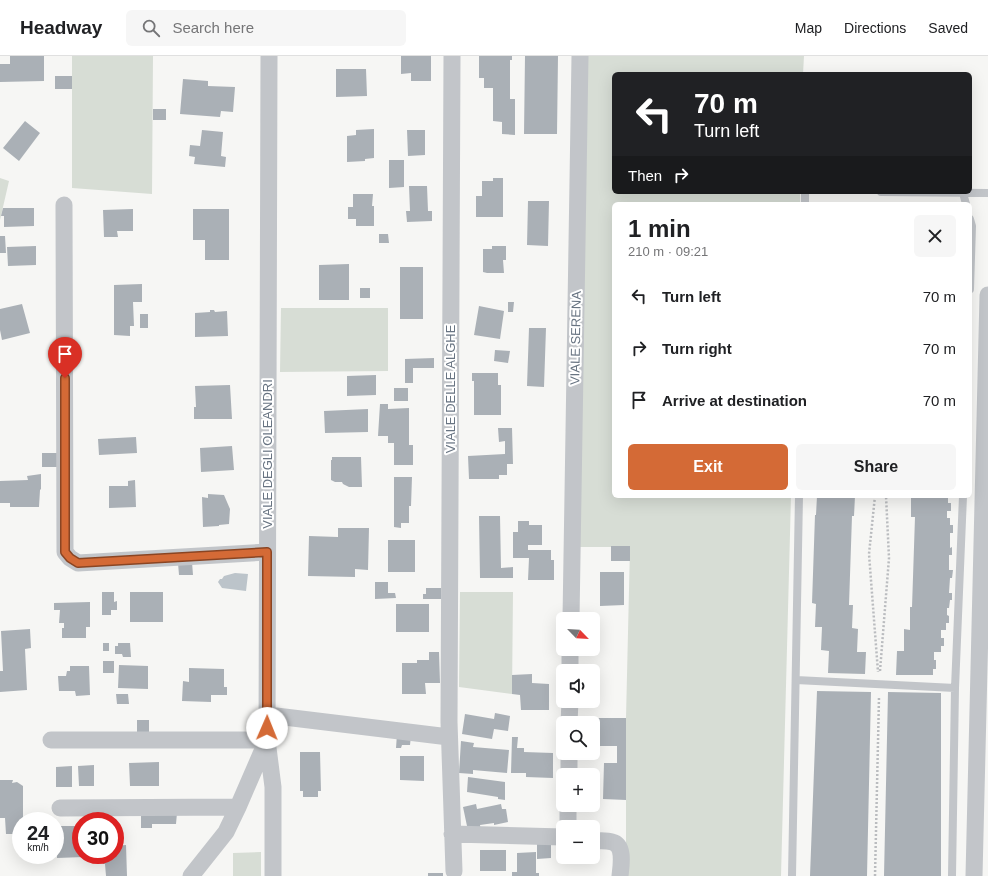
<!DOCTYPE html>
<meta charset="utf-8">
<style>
:root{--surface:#fff;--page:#f6f6f6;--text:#202124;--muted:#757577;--line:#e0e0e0;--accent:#d46a36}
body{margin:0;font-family:Arial,sans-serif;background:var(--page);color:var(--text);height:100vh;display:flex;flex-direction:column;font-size:15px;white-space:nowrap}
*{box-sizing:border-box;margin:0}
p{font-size:13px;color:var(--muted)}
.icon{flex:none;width:22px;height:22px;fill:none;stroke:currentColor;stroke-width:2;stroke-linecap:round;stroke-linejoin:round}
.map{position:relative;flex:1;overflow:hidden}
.panel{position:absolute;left:612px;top:146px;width:360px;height:296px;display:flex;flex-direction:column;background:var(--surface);border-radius:6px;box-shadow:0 4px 16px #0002}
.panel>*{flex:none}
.hud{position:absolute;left:612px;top:16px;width:360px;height:122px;border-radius:6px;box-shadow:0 4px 16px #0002;background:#202124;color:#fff;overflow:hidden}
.needle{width:26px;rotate:115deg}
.controls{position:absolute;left:556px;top:556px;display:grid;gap:8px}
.controls a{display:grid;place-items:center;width:44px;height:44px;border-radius:6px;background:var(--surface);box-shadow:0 4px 16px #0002;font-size:20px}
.speed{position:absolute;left:12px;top:756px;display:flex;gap:8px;font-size:20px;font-weight:700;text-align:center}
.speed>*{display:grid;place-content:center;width:52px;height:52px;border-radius:50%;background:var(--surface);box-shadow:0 4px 16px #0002;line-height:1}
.speed small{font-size:10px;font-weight:400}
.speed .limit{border:6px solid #d22;background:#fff;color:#111}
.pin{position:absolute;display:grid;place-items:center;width:34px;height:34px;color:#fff;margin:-41px -17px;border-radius:50% 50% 50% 0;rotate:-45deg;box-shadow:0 0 4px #0007}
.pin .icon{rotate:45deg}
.me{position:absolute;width:44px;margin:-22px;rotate:1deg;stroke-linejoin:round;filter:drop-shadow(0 0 3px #0008)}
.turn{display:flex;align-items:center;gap:14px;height:84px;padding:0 16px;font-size:18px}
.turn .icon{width:52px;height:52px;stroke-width:2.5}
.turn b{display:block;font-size:28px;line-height:34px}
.then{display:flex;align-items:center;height:38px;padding:0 16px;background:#0003;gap:8px;font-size:15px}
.round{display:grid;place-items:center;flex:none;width:42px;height:42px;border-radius:6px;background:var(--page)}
.head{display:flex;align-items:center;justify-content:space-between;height:68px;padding:0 16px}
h1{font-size:24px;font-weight:800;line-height:30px}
.action{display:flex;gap:8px;margin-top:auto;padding:8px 16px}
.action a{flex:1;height:46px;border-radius:6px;background:var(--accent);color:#fff;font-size:16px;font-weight:800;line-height:46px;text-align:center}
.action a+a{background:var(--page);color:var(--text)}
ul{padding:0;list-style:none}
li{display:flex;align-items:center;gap:12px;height:52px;padding:0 16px}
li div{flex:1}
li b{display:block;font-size:15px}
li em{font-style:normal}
header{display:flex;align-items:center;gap:24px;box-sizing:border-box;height:56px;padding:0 20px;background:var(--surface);border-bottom:1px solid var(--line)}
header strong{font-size:19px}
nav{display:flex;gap:22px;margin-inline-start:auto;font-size:14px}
.search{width:280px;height:36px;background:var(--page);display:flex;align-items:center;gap:10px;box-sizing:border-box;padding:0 14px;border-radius:6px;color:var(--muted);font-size:15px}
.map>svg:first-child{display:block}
.green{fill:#d7ddd5}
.water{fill:#bcc4ca}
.building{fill:#aab0b6}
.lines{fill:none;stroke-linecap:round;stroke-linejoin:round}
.path{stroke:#babcbf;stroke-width:2.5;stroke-dasharray:2 2;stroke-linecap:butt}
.lane{stroke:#c2c5c9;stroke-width:8}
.street{stroke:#c2c5c9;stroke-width:17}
.route-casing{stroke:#8a4523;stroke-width:10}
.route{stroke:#d46a36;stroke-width:7}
.labels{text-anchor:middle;stroke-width:4;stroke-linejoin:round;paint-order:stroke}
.street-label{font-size:13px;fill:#687482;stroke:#fff}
</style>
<header>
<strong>Headway</strong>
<div class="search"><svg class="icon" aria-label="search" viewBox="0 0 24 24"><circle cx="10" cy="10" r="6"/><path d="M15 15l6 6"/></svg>Search here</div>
<nav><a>Map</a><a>Directions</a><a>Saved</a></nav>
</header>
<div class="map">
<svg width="988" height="820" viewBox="0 0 988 820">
<rect width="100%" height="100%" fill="#f6f6f4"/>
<path class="green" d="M72,0H153L152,138L72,132Z
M587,0H804L803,18H614V136H800V148H614V440H791L781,820H626V662L630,491H578Z
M0,122L9,125L0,164Z
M281,252H388V315L280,316Z
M460,536H513L512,638L459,631Z
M261,796V820H233V797Z"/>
<path class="water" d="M235,517L248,518L246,535L222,532L218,526L220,523H222L224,520Z"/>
<path class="building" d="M10,0H44V25L0,26V8H10Z
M401,0H431V25H411V17L401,18Z
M479,0H512V4H510V43H515V79L502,78V66L493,65V32H484V22H479Z
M525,0H558L557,78H524Z
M336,13H366L367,40L336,41Z
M55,20H72V33H55Z
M183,23L208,25V30L235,31L233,56L221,55L220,61L180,58Z
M153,53H166V64H153Z
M25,65L40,77L19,105L3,92Z
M374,73V102L365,103V105L347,106V80L356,79V74Z
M202,74L223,76L221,100L226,101L225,111L194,108L195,101L189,100L190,89L200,90Z
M407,74H425V99L408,100Z
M389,104H404V131L389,132Z
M493,122H503V161H476V140H482V125H493Z
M409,130H427L428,155H432V165L407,166L406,155H410Z
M353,138H373L372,150H374V170H356V163H348V151H353Z
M528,145H549L548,190L527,189Z
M3,152H34V170L4,171V160H1Z
M133,153V175H117L118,181H104L103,154Z
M193,153H229V204H205V184H193Z
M379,178H388L389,187H379Z
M0,180H5L6,197H0Z
M36,190V209L8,210L7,191Z
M492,190H506V204H503L504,217H487L483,216V193H492Z
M349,208V244H319V209Z
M400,211H423V263H400Z
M142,228V246H133L134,270H130V280L114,279V229Z
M360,232H370V242H360Z
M508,246H514L513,256H508Z
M22,248L30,277L2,284L0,274V253Z
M479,250L504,255L500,283L474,279Z
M210,254H214L215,256L227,255L228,280L195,281V257L210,256Z
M140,258H148V272H140Z
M529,272H546L544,331L527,330Z
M495,294L510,295L508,307L494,305Z
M434,302V312H413V327H405V303Z
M472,317H498V329H501V359H474V325H472Z
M376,319V339L347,340V320Z
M230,329L232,363H194V351H196L195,330Z
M394,332H408V345H394Z
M380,348H388V353L409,352V389H413V409H394V387H388V380H378Z
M368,353V376L325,377L324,355Z
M498,372H512L513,408H507V419H499V423H469L468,400L505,398V385L499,386Z
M136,381L137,397L99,399L98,383Z
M232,390L234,414L201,416L200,392Z
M42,397H57V411H42Z
M332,401H361L362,431H349L343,428L342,426H335L331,424V404H332Z
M41,418V433L40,434L39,451H10V447H0V425L28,424L27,420Z
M394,421H412L411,450H409V467H401V472L394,471Z
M135,424L136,451L109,452V430H128V425Z
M208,438L224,439L230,453L229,468L219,469V470L203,471L202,441L208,442Z
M817,440H855L854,460H852L849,549H853L852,572L858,573L857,596H866L865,618L828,617L829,595L821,594L822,571H815L816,548L812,547L815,459H816Z
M911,440H948V447H951V455H947V462H950V469H953V477H950V492L952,491V499H949V514H953L952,522H950L949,537H952V544H950L949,552H947V559L949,560V567H946V574H941V582H944V590H941V596H934V604H936V613H933V619H896L897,595H904V573L910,574V551H912L915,461H911Z
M479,460H500L501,512L513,511V522H480Z
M518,465H529V469H542V489H528V494H551V504H554V524H528L529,502H513V476H518Z
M338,472H369L368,514L355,513V521L308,520L309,480L338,481Z
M388,484H415V516H388Z
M611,490H630V505H611Z
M192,506L193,519H179L178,507Z
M600,516H624V549L600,550Z
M375,526H388V537H395L396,542L375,543Z
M426,532H441V543H423V538H426Z
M102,536H114V546L117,545V554H111V559H102Z
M130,536H163V566H130Z
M90,546V571H86V582H62V572H64V567H59L60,554H54V547Z
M396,548H429V576H396Z
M30,573L31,592L25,593L27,634L0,636V615H3L1,575Z
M103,587H109V595H103Z
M118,587H130L131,601H123L122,598H115V590H118Z
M429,596H439L440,627H425L426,638H402V607H417V604H429Z
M103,605H114V617H103Z
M119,609L148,610V633L118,632Z
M70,610H89L90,639L76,640L75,635H59L58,620H66L67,615H70Z
M189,612L224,613V631H227V639H211V646L182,645L183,625L189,626Z
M532,618V627L549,628V654H521L520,639L512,638V619Z
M817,635L871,636L867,820H810Z
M888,636L941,637V820H884Z
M116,638H128L129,648H117Z
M495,657L510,660L508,675L494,673L492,683L462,678L465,658L494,663Z
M589,662H626V744L603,743L604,707H617V690H593V667H589Z
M137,664H149V679H137Z
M397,678L411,680L410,689H402L401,692H396Z
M512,681H518L517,692H524V696L553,697V722L526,721V717H511Z
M461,685L474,687L473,691L509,694L507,717L473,714V718L459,717Z
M300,696H320L321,735H318V741H303V735H300Z
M400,700H424V725L400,724Z
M159,706V730H130L129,707Z
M94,709V730H79L78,710Z
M72,710V731H56V711Z
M468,721L505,726V744L498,743V741L467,736Z
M0,724H13L12,727L17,726L23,730V765H21V778H6L5,762H0Z
M476,748L477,753L501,748L502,753H506L508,766L494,769V767L480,769L481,775L467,770L463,751Z
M141,757H177L176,768H152V772H141Z
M58,770H80L81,799H84V801L57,802L56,777H58Z
M537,785H551V802L537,803Z
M126,789L127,820H106L105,808H103V799H115V790Z
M480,794H506V815H480Z
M536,796V817H539V820H512V816H517V797Z
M428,817H443V820H428Z"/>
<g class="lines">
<path class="path" d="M875,440L869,498L878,616
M880,615L889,502L886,440
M875,820L879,641"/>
<path class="lane" d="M881,136L988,137
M963,137L966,148
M805,148V136
M970,163L972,170L970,233
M796,624L955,632
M792,820L799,440
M952,820L955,632L963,440"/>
<path class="street" d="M269,0L267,684L273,731V820
M452,0L449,666L454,815
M64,149L65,496L70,502L78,507L267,496
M571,563L580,0
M570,615V593
M268,659L449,681
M569,667L570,645
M51,684H267L238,751L226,776L191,820
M569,719V697
M60,752L238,751
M568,771V749
M452,778L563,781
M593,785C599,785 606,784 612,786C625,789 621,810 620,820
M974,820L988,239"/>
</g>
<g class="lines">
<g class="route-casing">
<path id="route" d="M65,322V496L70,502L78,507L267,496V672"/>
</g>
<use href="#route" class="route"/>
</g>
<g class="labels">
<g class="street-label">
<text transform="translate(575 282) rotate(-89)" y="5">VIALE SERENA</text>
<text transform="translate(450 333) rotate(-90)" y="5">VIALE DELLE ALGHE</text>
<text transform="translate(267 398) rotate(-90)" y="5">VIALE DEGLI OLEANDRI</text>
</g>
</g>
</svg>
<div class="controls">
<a><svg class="needle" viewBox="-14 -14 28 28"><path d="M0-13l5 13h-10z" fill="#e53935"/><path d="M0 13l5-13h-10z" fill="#757577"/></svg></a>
<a><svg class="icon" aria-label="sound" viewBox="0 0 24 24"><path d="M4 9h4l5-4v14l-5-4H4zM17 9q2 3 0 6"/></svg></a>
<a><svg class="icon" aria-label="search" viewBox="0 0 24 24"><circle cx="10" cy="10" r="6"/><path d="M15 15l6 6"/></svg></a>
<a>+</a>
<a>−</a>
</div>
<div class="speed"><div>24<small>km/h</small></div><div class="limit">30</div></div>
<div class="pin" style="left:65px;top:322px;background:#d93025"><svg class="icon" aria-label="arrive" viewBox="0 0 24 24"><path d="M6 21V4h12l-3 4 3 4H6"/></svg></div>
<svg class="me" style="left:267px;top:672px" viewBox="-20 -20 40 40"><circle r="19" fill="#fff"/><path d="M0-13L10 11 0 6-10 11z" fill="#d46a36"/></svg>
<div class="hud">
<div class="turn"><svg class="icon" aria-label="left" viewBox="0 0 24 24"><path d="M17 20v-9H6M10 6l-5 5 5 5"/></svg><div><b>70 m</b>Turn left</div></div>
<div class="then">Then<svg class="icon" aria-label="right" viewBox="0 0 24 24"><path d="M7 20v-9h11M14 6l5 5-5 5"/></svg></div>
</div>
<section class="panel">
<div class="head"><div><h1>1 min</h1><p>210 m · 09:21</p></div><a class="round"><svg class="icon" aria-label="close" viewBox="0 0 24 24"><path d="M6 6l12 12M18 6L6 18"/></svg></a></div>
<ul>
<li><svg class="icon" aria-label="left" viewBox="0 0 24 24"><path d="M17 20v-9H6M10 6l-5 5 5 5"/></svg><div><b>Turn left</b></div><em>70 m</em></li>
<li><svg class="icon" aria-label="right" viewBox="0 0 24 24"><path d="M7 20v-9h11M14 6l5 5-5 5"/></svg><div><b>Turn right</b></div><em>70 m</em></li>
<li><svg class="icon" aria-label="arrive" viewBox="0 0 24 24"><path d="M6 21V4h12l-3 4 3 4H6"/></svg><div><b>Arrive at destination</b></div><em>70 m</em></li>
</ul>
<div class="action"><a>Exit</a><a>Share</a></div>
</section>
</div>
